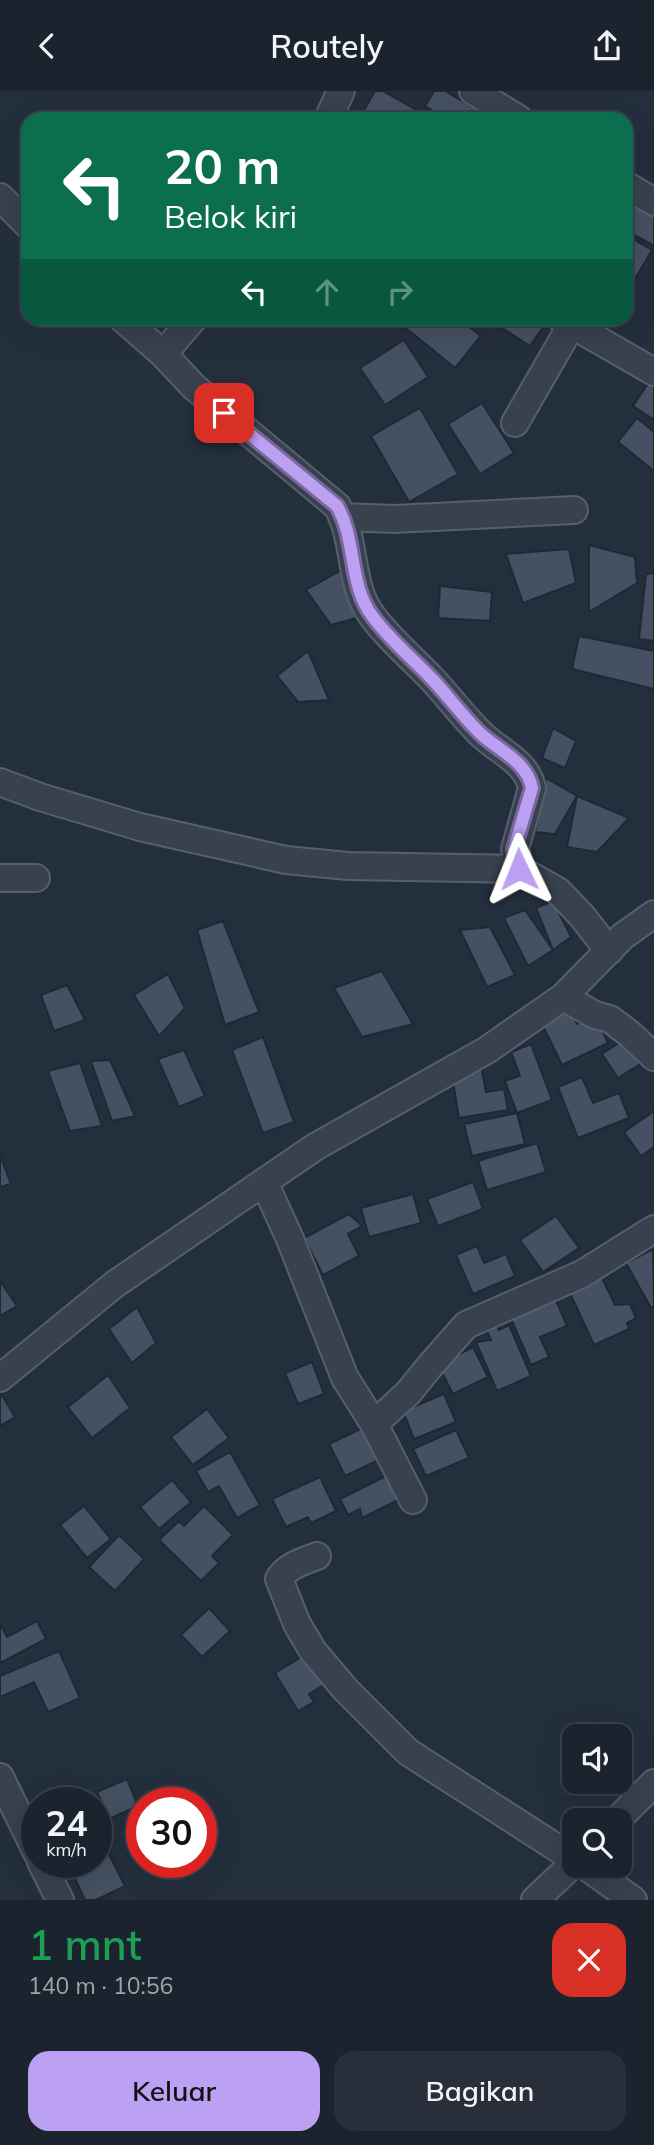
<!DOCTYPE html>
<html lang="id">
<meta charset="utf-8">
<style>
:root{--surface:#1b232e;--page:#282f3a;--text:#f1f3f6;--muted:#a0a4aa;--line:#39404a;--accent:#bca0f2}
body{margin:0;font-family:Mulish,sans-serif;background:var(--page);color:var(--text);height:100vh;display:flex;flex-direction:column;font-size:26px;white-space:nowrap}
*{box-sizing:border-box;margin:0}
p{font-size:23px;color:var(--muted)}
.icon{flex:none;width:38px;height:38px;fill:none;stroke:currentColor;stroke-width:2;stroke-linecap:round;stroke-linejoin:round}
.map{position:relative;height:1809px;overflow:hidden}
.sheet{display:flex;flex-direction:column;background:var(--surface);flex:1}
.sheet>*{flex:none}
.banner{position:absolute;left:21px;top:21px;width:612px;height:214px;border-radius:21px;box-shadow:0 7px 28px #0002,0 0 0 2px var(--line);background:#0b6e4f;color:#fff;overflow:hidden}
.controls{position:absolute;left:562px;top:1633px;display:grid;gap:14px}
.controls a{display:grid;place-items:center;width:70px;height:70px;border-radius:14px;background:var(--surface);box-shadow:0 7px 28px #0002,0 0 0 2px var(--line);font-size:35px}
.speed{position:absolute;left:21px;top:1696px;display:flex;gap:14px;font-size:35px;font-weight:700;text-align:center}
.speed>*{display:grid;place-content:center;width:91px;height:91px;border-radius:50%;background:var(--surface);box-shadow:0 7px 28px #0002,0 0 0 2px var(--line);line-height:1}
.speed small{font-size:18px;font-weight:400}
.speed .limit{border:10px solid #d22;background:#fff;color:#111}
.pin{position:absolute;display:grid;place-items:center;width:60px;height:60px;color:#fff;margin:-30px;border-radius:14px;box-shadow:0 4px 10px #0006}
.me{position:absolute;width:77px;margin:-38px;rotate:358deg;stroke-linejoin:round;filter:drop-shadow(0 0 5px #0008)}
.turn{display:flex;align-items:center;gap:24px;height:147px;padding:0 28px;font-size:32px}
.turn .icon{width:91px;height:91px;stroke-width:2.5}
.turn b{display:block;font-size:49px;line-height:60px}
.lanes{display:flex;align-items:center;height:66px;padding:0 28px;background:#0003;justify-content:center;gap:35px;direction:ltr}
.lanes .off{opacity:.35}
.round{display:grid;place-items:center;flex:none;width:74px;height:74px;border-radius:21px;background:var(--page)}
.head{display:flex;align-items:center;justify-content:space-between;height:119px;padding:0 28px}
h1{font-size:42px;font-weight:600;line-height:52px;color:#1e9e55}
.action{display:flex;gap:14px;margin-top:auto;padding:14px 28px}
.action a{flex:1;height:80px;border-radius:21px;background:var(--accent);color:#111;font-size:28px;font-weight:600;line-height:80px;text-align:center}
.action a+a{background:var(--page);color:var(--text)}
header{display:flex;justify-content:space-between;align-items:center;height:91px;padding:0 28px;background:var(--surface);font-size:32px;font-weight:600}
.map>svg:first-child{display:block}
.building{fill:#455162;stroke:#1f2835;stroke-width:2}
.lines{fill:none;stroke-linecap:round;stroke-linejoin:round}
.minor-casing{stroke:#565f6c;stroke-width:30}
.minor{stroke:#38414e;stroke-width:26}
.route-casing{stroke:#7a689d;stroke-width:18}
.route{stroke:#bca0f2;stroke-width:12}
</style>
<header><svg class="icon" aria-label="back" viewBox="0 0 24 24"><path d="M15 5l-7 7 7 7"/></svg>Routely<svg class="icon" aria-label="share" viewBox="0 0 24 24"><path d="M12 15V3M7 8l5-5 5 5M5 13v7h14v-7"/></svg></header>
<div class="map">
<svg width="654" height="1809" viewBox="0 0 654 1809">
<rect width="100%" height="100%" fill="#242f3e"/>
<path class="building" d="M375,0H383L418,20L413,28H359Z
M434,0H445L492,28H446L425,15Z
M626,107L654,123V155L626,139Z
M626,144L652,159L628,200L626,199Z
M406,228H459L481,245L455,277L401,233Z
M488,228H540L546,232L530,255Z
M404,249L428,286L385,314L360,277Z
M649,291L654,294V329L633,315Z
M482,312L514,362L480,383L448,333Z
M420,317L458,383L409,411L371,345Z
M637,327L654,341V380L618,351Z
M589,454L635,466L637,492L589,521Z
M569,458L576,492L523,512L506,463Z
M343,478L360,526L331,534L306,499Z
M654,482V550L639,548L646,483Z
M440,495L492,501L490,530L438,527Z
M579,545L654,560V598L572,578Z
M308,560L329,609L298,611L277,585Z
M553,637L576,650L565,677L542,667Z
M546,687L577,705L555,743L535,741Z
M577,705L629,727L597,761L567,756Z
M553,810L571,846L553,859L536,817Z
M525,819L553,859L528,875L504,827Z
M223,830L259,921L225,934L197,839Z
M490,836L515,884L487,896L460,839Z
M382,880L413,933L362,946L334,897Z
M168,883L185,917L159,945L134,904Z
M67,894L85,929L54,940L41,904Z
M568,915L577,933L595,924L608,952L562,974L540,929Z
M631,944L648,968L618,987L602,963Z
M263,946L294,1031L263,1042L232,959Z
M531,953L552,1009L517,1022L505,990L520,985L511,961Z
M184,959L205,1005L179,1016L158,968Z
M110,969L135,1025L112,1030L91,970Z
M480,969L486,1001L504,998L508,1019L459,1027L453,991Z
M80,972L102,1035L70,1040L48,980Z
M582,986L593,1012L619,1002L629,1027L578,1047L558,996Z
M654,1020V1056L641,1065L624,1041Z
M517,1022L525,1053L472,1065L464,1033Z
M537,1052L546,1081L487,1099L478,1070Z
M0,1064L11,1093L0,1096Z
M473,1091L483,1118L438,1135L427,1108Z
M413,1103L421,1132L369,1146L361,1117Z
M349,1123L362,1135L348,1143L359,1165L323,1184L304,1147Z
M556,1125L579,1157L543,1181L520,1149Z
M477,1155L484,1172L506,1163L515,1185L473,1203L456,1164Z
M653,1158L654,1215L651,1217L626,1172Z
M601,1185L615,1214L630,1213L636,1227L627,1232L629,1238L594,1254L569,1200Z
M0,1190L17,1215L0,1225Z
M555,1207L567,1235L540,1246L549,1266L531,1274L510,1225Z
M137,1216L156,1252L132,1272L109,1238Z
M496,1234L499,1239L509,1234L531,1285L497,1300L476,1251L491,1249L486,1238Z
M473,1256L488,1286L453,1303L438,1274Z
M312,1271L324,1303L298,1313L285,1282Z
M108,1284L130,1317L92,1347L68,1316Z
M1,1303L15,1326L0,1335V1304Z
M444,1303L456,1331L414,1348L403,1320Z
M207,1318L229,1347L193,1374L171,1346Z
M369,1334L385,1366L345,1385L329,1353Z
M456,1339L469,1367L426,1385L413,1358Z
M230,1361L260,1414L237,1427L219,1395L208,1401L196,1380Z
M390,1383L402,1407L362,1427L360,1418L348,1424L340,1408Z
M320,1386L336,1420L311,1432L308,1426L286,1436L272,1408Z
M172,1389L191,1411L159,1438L140,1416Z
M84,1415L111,1448L87,1467L60,1434Z
M204,1415L233,1444L212,1465L219,1472L201,1490L159,1449L179,1430L184,1435Z
M119,1444L144,1468L115,1500L89,1476Z
M209,1517L230,1540L202,1566L181,1544Z
M37,1530L46,1548L0,1572V1533L7,1546Z
M59,1560L80,1607L48,1621L34,1591L0,1606V1585Z
M303,1565L330,1590L309,1603L314,1611L298,1620L275,1582Z
M127,1688L138,1715L109,1728L97,1701Z
M106,1757L125,1795L96,1809H85L69,1775L77,1771H96V1762Z"/>
<g class="lines">
<g class="minor-casing">
<path id="minor" d="M473,0L519,28
M328,28L341,0
M626,94L654,111
M0,106L28,134
M123,228L163,263L194,296L337,415C357,449 348,494 373,526C390,549 413,568 432,588C449,606 464,627 482,644C500,661 527,671 532,697L515,758L519,778
M562,228L654,281
M163,263L193,228
M515,332L572,233
M342,426L394,428L574,419
M0,691L40,706L140,736L286,769L348,775L519,778L558,800L582,825L609,860
M0,787H36
M563,906L595,924L610,928L631,944L654,966
M264,1091L290,1148L345,1287L374,1333L413,1409
M0,1287L115,1193L315,1056L487,959L563,906L623,845L654,823
M374,1333L408,1302L430,1275L466,1234L582,1183L654,1138
M317,1465C302,1471 288,1474 279,1488L297,1533L313,1560L346,1599L408,1661L574,1768
M0,1686L37,1762
M617,1729L654,1692
M41,1771L60,1809
M584,1774L633,1809
M535,1809L574,1772"/>
</g>
<use href="#minor" class="minor"/>
</g>
<g class="lines">
<g class="route-casing">
<path id="route" d="M224,322L337,415C357,449 348,494 373,526C390,549 413,568 432,588C449,606 464,627 482,644C500,660 527,671 532,697L514,758L519,778"/>
</g>
<use href="#route" class="route"/>
</g>
</svg>
<div class="controls">
<a><svg class="icon" aria-label="sound" viewBox="0 0 24 24"><path d="M4 9h4l5-4v14l-5-4H4zM17 9q2 3 0 6"/></svg></a>
<a><svg class="icon" aria-label="search" viewBox="0 0 24 24"><circle cx="10" cy="10" r="6"/><path d="M15 15l6 6"/></svg></a>
</div>
<div class="speed"><div>24<small>km/h</small></div><div class="limit">30</div></div>
<div class="pin" style="left:224px;top:322px;background:#d93025"><svg class="icon" aria-label="arrive" viewBox="0 0 24 24"><path d="M6 21V4h12l-3 4 3 4H6"/></svg></div>
<svg class="me" style="left:519px;top:778px" viewBox="-20 -20 40 40"><path d="M0-17L14 15 0 8-14 15z" fill="#bca0f2" stroke="#fff" stroke-width="4"/></svg>
<div class="banner">
<div class="turn"><svg class="icon" aria-label="left" viewBox="0 0 24 24"><path d="M17 20v-9H6M10 6l-5 5 5 5"/></svg><div><b>20 m</b>Belok kiri</div></div>
<div class="lanes"><svg class="icon" aria-label="left" viewBox="0 0 24 24"><path d="M17 20v-9H6M10 6l-5 5 5 5"/></svg><svg class="icon off" aria-label="ahead" viewBox="0 0 24 24"><path d="M12 20V5M6 11l6-6 6 6"/></svg><svg class="icon off" aria-label="right" viewBox="0 0 24 24"><path d="M7 20v-9h11M14 6l5 5-5 5"/></svg></div>
</div>
</div>
<section class="sheet">
<div class="head"><div><h1>1 mnt</h1><p>140 m · 10:56</p></div><a class="round" style="background:#d93025;color:#fff"><svg class="icon" aria-label="close" viewBox="0 0 24 24"><path d="M6 6l12 12M18 6L6 18"/></svg></a></div>
<div class="action"><a>Keluar</a><a>Bagikan</a></div>
</section>
